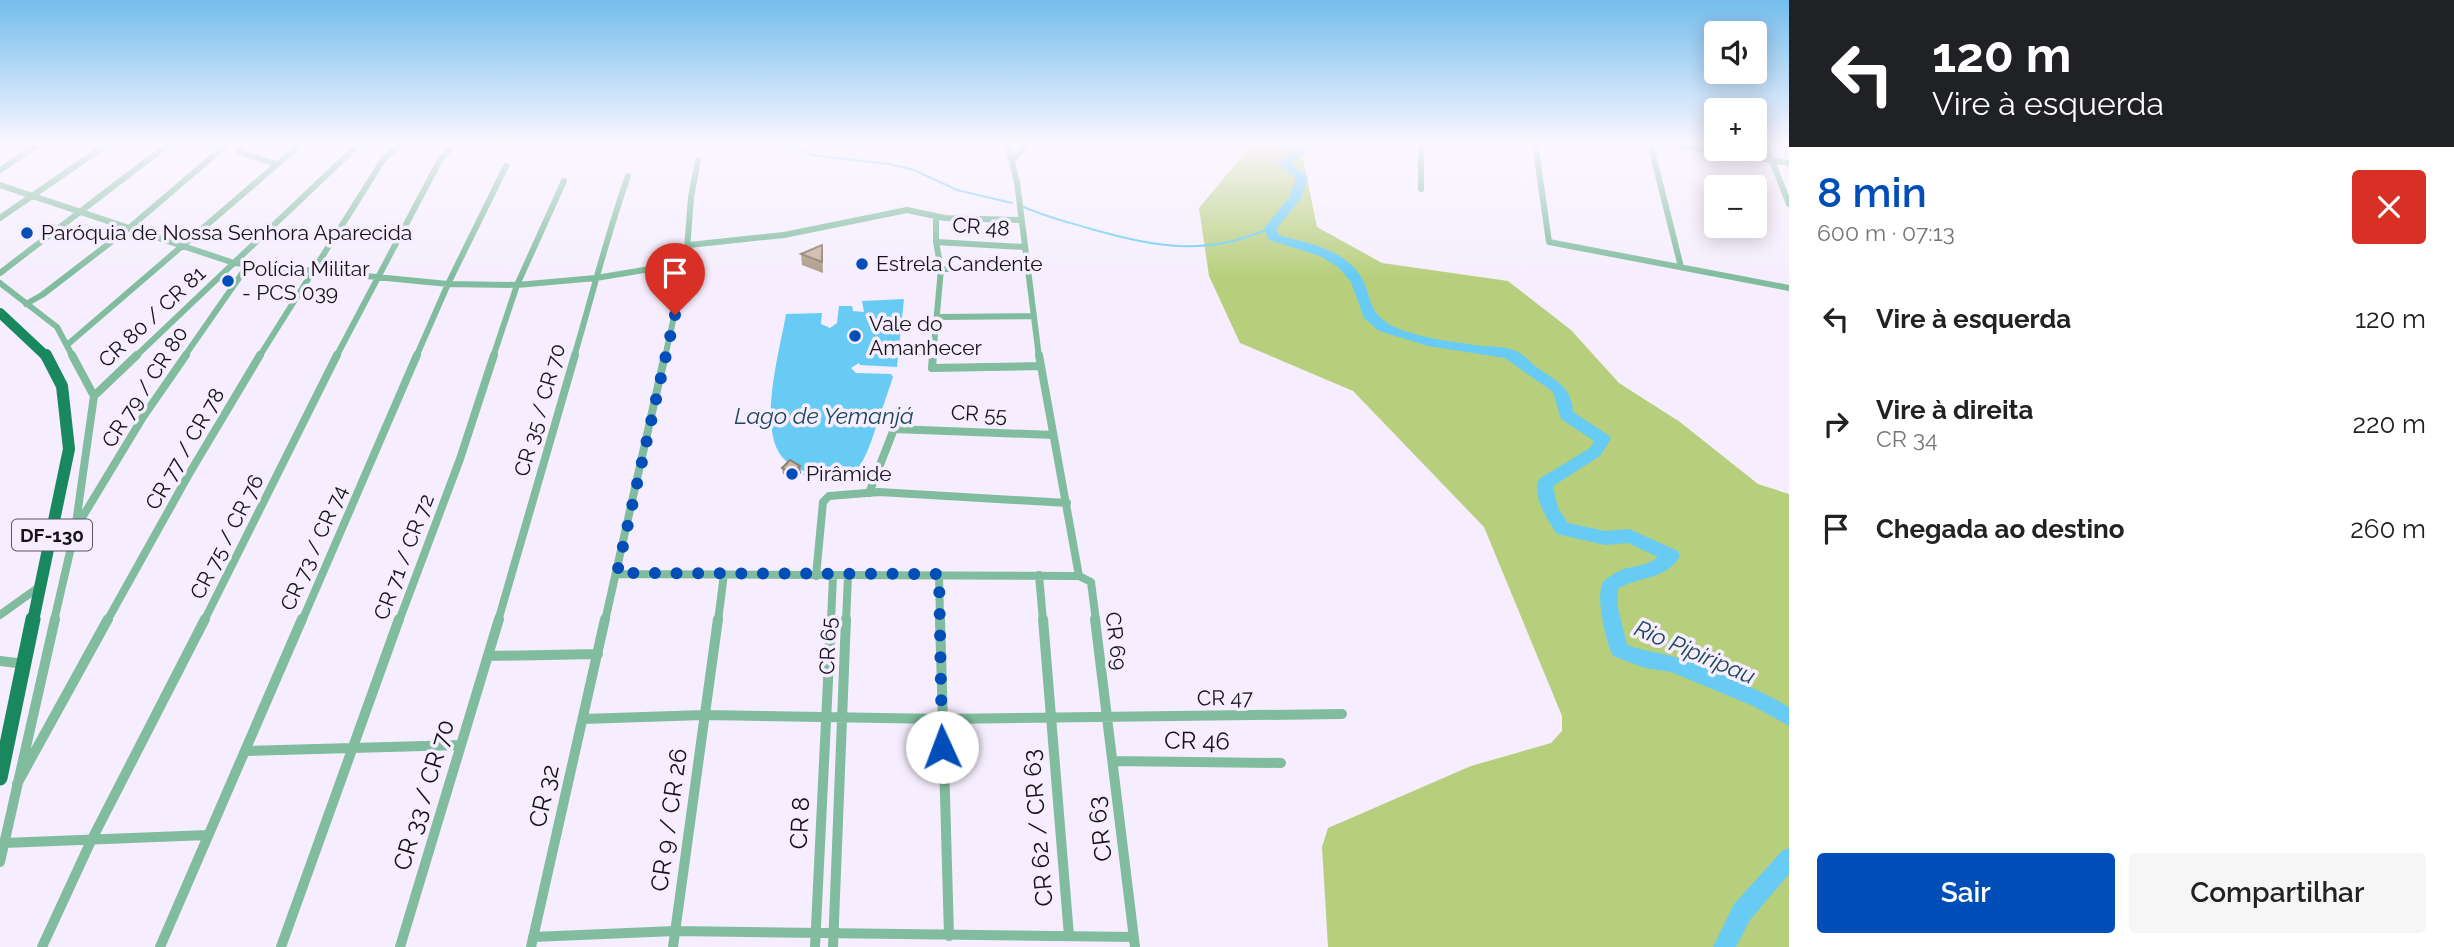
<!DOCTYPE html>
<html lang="pt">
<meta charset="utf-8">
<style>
:root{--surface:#fff;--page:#f6f6f6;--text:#222;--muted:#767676;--accent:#014eb8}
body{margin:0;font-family:Raleway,sans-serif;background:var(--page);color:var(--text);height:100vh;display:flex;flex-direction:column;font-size:26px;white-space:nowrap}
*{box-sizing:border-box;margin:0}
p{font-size:23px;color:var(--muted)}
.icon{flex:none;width:38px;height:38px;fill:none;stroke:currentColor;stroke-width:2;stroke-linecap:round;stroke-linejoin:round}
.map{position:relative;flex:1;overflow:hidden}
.sheet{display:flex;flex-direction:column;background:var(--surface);width:665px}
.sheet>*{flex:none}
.guide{background:#202124;color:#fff;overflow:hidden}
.fabs{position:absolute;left:1704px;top:21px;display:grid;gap:14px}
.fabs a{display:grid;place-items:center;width:63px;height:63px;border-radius:7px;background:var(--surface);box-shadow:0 4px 18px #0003;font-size:35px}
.pin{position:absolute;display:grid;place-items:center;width:60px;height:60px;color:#fff;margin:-72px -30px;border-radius:50% 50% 50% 0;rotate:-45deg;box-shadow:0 0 7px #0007}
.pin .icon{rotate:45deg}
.me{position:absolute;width:77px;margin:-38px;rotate:358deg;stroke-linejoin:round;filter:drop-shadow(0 0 5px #0008)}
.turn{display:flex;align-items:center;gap:24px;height:147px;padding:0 28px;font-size:32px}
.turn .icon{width:91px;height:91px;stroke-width:2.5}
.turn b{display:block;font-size:49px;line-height:60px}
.round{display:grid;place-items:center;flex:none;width:74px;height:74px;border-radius:7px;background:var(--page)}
.summary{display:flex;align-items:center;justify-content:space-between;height:119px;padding:0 28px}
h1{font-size:42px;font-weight:600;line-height:52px;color:var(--accent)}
.cta{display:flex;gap:14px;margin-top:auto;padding:14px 28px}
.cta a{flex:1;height:80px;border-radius:7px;background:var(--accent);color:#fff;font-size:28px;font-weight:600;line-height:80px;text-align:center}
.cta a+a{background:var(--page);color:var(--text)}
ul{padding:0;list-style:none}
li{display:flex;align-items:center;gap:21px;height:105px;padding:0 28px}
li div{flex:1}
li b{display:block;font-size:26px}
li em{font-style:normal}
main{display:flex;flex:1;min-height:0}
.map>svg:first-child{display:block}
.forest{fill:#b7cf7d}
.water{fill:#67cbf4}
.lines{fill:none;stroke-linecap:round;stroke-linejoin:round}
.stream{stroke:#67cbf4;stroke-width:2}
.river{fill:#67cbf4;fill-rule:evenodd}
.street-far2{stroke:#81bc9e;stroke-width:6}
.street-far1{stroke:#81bc9e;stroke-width:8}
.street{stroke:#81bc9e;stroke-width:10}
.primary-far2{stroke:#19885e;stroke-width:10}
.primary-far1{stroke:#19885e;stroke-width:12}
.primary{stroke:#19885e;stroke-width:15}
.wall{fill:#af9d8b}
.shaded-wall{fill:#8f7f71}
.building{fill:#ccb6a2;stroke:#8f7f71;stroke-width:2}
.route{stroke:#014eb8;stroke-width:12;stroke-dasharray:0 21.6}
.poi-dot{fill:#014eb8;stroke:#f6eefe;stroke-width:2.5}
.labels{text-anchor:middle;stroke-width:7;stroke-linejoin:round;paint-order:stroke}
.shield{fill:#f6eefe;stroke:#59535e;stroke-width:2}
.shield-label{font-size:19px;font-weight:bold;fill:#16111a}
.street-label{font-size:21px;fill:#16111a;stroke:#f6eefe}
.poi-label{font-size:21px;fill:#16111a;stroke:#f6eefe;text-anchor:start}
.water-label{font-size:23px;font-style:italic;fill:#1d4859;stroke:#f6eefe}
.near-street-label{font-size:24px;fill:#16111a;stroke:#f6eefe}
</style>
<main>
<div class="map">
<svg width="1789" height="947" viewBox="0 0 1789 947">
<rect width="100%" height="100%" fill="#f6eefe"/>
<path class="forest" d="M1253,143H1275L1302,154L1317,227L1382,263L1508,281L1571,330L1619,383L1680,422L1758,484L1789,494V947H1328L1322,847L1328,828L1471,766L1551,743L1562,731V716L1484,527L1353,391L1240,343L1209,276L1199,208Z"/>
<path class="water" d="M904,299L897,367L860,365L859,363L851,368L856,373L891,374L893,377C887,395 881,412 875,430C861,473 852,487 803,475L805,472C799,468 791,466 786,461C755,434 780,351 786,314L822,313L821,324L830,328L837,323L839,306H852L853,311L864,312L862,301Z"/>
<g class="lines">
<path class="stream" d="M784,143L812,155L889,164L914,170L957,190L1012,203
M1024,207C1046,217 1068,222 1091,229C1156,247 1206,257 1270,228"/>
<path class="river" d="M1282,143H1295L1305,151V155L1290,163L1308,177L1301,198L1276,229L1279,235C1302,242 1329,246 1348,262C1379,287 1357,313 1402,330C1427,339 1455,342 1481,346C1493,347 1507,346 1518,352C1526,356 1531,364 1539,369C1557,381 1572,388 1573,412L1608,435L1611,439L1600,456L1553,486L1558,508L1568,523L1605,531L1629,529L1678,551L1680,556C1667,580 1638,576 1618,589V608L1627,645C1643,651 1658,652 1674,657C1713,669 1754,687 1789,707V726L1753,706L1671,672L1645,668L1613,656C1606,642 1594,593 1604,581C1607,578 1614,574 1617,572C1632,564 1642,569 1658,557L1628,543L1605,545L1557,534C1547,519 1532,497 1539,479L1590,448L1594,441L1561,419L1553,392L1505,358L1428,346L1379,331L1364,318L1351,282L1338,267L1320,256L1269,240L1264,228L1289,198L1296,178L1276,162L1293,152Z
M1789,848V874L1750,920L1736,947H1713L1734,904L1782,851Z"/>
<path class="street-far2" d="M239,143V152L276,164
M1007,143L1017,182L1039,357
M1421,143V189
M1535,143L1549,242L1789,288
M1650,143L1681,267
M1662,143L1789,163
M1765,143L1789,204
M1012,161L1028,143
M0,170L41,143
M0,185L234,263L448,284L517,285L596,278L686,263
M0,218L109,143
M936,242L1024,247
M689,245L784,235L907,210L945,218L1020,220
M941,269H1027
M0,273L170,143
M0,283L57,327L73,357
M26,304L42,295L128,229L225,146
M938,317L1034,316
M67,345L302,143
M135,357L360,143
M184,357L248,265
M259,357L383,160L401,143
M336,357L440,160L452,147
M416,357L448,284L506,166
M493,357L517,285L564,181
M574,357C592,296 607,235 628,176
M665,357L686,263L691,197L698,160
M933,357L941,269L936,242V216"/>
<path class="street-far1" d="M933,355L932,368L1041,366
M1039,355L1079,576
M94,396L137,355
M869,493L894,429L1053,435
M77,526L143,417L186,355
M617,574L1079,576L1091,582L1096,621
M939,574L940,621
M1039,575L1043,621
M816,576L823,502L829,496L879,492L1067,503
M0,615L39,587
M54,621L75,530L94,396L72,355
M107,621L189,474L260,355
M204,621L337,355
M302,621L417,355
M399,621L460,459L494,355
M498,621L575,355
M605,621L665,355
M718,621L724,574
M831,621L833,576
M846,621L848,576"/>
<path class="street" d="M940,619L949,936
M1043,619L1069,936
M1095,619L1135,947
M488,656L598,654
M0,661L25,664
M583,719L704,715L941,719L1342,714
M245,751L460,745
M1113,761L1281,763
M17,784L108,619
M4,843L208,835
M0,862L55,619
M533,937L675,931L1133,937
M42,947L91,841L205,619
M160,947L302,619
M281,947L399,619
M400,947L499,619
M531,947L605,619
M673,947L718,619
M815,947L831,619
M833,947L846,619"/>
<path class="primary-far2" d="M0,313L47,357"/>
<path class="primary-far1" d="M33,621L69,449L62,386L46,355"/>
<path class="primary" d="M0,778L33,619"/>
</g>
<path class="wall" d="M822,245L823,273L802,265L801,254Z
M782,468L801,473L793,480L783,474Z"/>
<path class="shaded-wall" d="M800,466L801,473L793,480L792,473Z"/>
<path class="building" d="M822,245V262L801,254Z
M790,460L800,466L792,473L782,468Z"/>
<linearGradient id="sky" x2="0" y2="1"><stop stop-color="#74bded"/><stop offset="0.52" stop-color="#fbf7ff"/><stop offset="1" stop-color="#fbf7ff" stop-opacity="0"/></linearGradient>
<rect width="1789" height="276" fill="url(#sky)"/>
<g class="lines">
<path class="route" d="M675,315L617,573L939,574L942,747"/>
</g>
<g class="poi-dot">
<circle cx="27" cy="233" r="7"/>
<circle cx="862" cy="264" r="7"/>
<circle cx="228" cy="281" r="7"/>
<circle cx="855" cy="336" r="7"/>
<circle cx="792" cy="474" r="7"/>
</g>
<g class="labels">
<rect class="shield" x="12" y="519.5" width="80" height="31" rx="5"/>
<g class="shield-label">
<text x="52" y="542">DF-130</text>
</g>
<g class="street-label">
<text transform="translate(981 227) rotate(4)" y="7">CR 48</text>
<text transform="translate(152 317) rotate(-43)" y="7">CR 80 / CR 81</text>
<text transform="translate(145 387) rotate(-57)" y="7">CR 79 / CR 80</text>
<text transform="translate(540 410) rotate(-74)" y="7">CR 35 / CR 70</text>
<text transform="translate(979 414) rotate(3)" y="7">CR 55</text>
<text transform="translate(185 449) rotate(-60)" y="7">CR 77 / CR 78</text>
<text transform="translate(227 537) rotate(-63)" y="7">CR 75 / CR 76</text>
<text transform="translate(314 548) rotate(-66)" y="7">CR 73 / CR 74</text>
<text transform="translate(404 557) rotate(-69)" y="7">CR 71 / CR 72</text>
<text transform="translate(1116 641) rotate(83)" y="7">CR 69</text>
<text transform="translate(828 646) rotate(-88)" y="7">CR 65</text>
<text transform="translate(1225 698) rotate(-1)" y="7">CR 47</text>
</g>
<g class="poi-label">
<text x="41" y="240">Paróquia de Nossa Senhora Aparecida</text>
<text x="876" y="271">Estrela Candente</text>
<text x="242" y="276">Polícia Militar<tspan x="242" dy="24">- PCS 039</tspan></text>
<text x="869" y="331">Vale do<tspan x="869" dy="24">Amanhecer</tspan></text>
<text x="806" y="481">Pirâmide</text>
</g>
<g class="water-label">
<text x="824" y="424">Lago de Yemanjá</text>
<text transform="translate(1695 652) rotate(23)" y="8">Rio Pipiripau</text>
</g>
<g class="near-street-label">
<text transform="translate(1197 741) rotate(1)" y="8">CR 46</text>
<text transform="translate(424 795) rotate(-73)" y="8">CR 33 / CR 70</text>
<text transform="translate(544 796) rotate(-77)" y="8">CR 32</text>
<text transform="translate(669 820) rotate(-82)" y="8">CR 9 / CR 26</text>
<text transform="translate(800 823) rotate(-87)" y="8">CR 8</text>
<text transform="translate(1038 828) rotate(-95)" y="8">CR 62 / CR 63</text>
<text transform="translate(1100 829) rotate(-97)" y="8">CR 63</text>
</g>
</g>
</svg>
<div class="fabs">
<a><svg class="icon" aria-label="sound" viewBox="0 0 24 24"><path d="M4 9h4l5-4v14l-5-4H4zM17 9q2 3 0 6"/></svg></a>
<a>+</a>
<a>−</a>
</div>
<div class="pin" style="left:675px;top:315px;background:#d93025"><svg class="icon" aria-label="arrive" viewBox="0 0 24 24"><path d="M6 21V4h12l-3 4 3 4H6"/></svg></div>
<svg class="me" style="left:942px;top:747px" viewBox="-20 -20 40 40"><circle r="19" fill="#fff"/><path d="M0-13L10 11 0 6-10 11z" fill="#014eb8"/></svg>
</div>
<section class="sheet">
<div class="guide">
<div class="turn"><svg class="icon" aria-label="left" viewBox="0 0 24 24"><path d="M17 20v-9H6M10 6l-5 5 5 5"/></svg><div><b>120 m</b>Vire à esquerda</div></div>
</div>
<div class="summary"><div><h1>8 min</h1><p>600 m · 07:13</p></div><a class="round" style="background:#d93025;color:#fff"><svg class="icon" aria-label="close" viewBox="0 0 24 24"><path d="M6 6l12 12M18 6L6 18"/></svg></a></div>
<ul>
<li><svg class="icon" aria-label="left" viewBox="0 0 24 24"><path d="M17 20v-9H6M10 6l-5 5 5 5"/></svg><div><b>Vire à esquerda</b></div><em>120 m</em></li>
<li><svg class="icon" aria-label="right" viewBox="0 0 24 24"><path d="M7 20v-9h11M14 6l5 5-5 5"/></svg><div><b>Vire à direita</b><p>CR 34</p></div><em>220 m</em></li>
<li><svg class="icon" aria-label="arrive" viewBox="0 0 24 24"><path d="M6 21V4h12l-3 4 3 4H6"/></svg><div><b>Chegada ao destino</b></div><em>260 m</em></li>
</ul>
<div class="cta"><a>Sair</a><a>Compartilhar</a></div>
</section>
</main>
